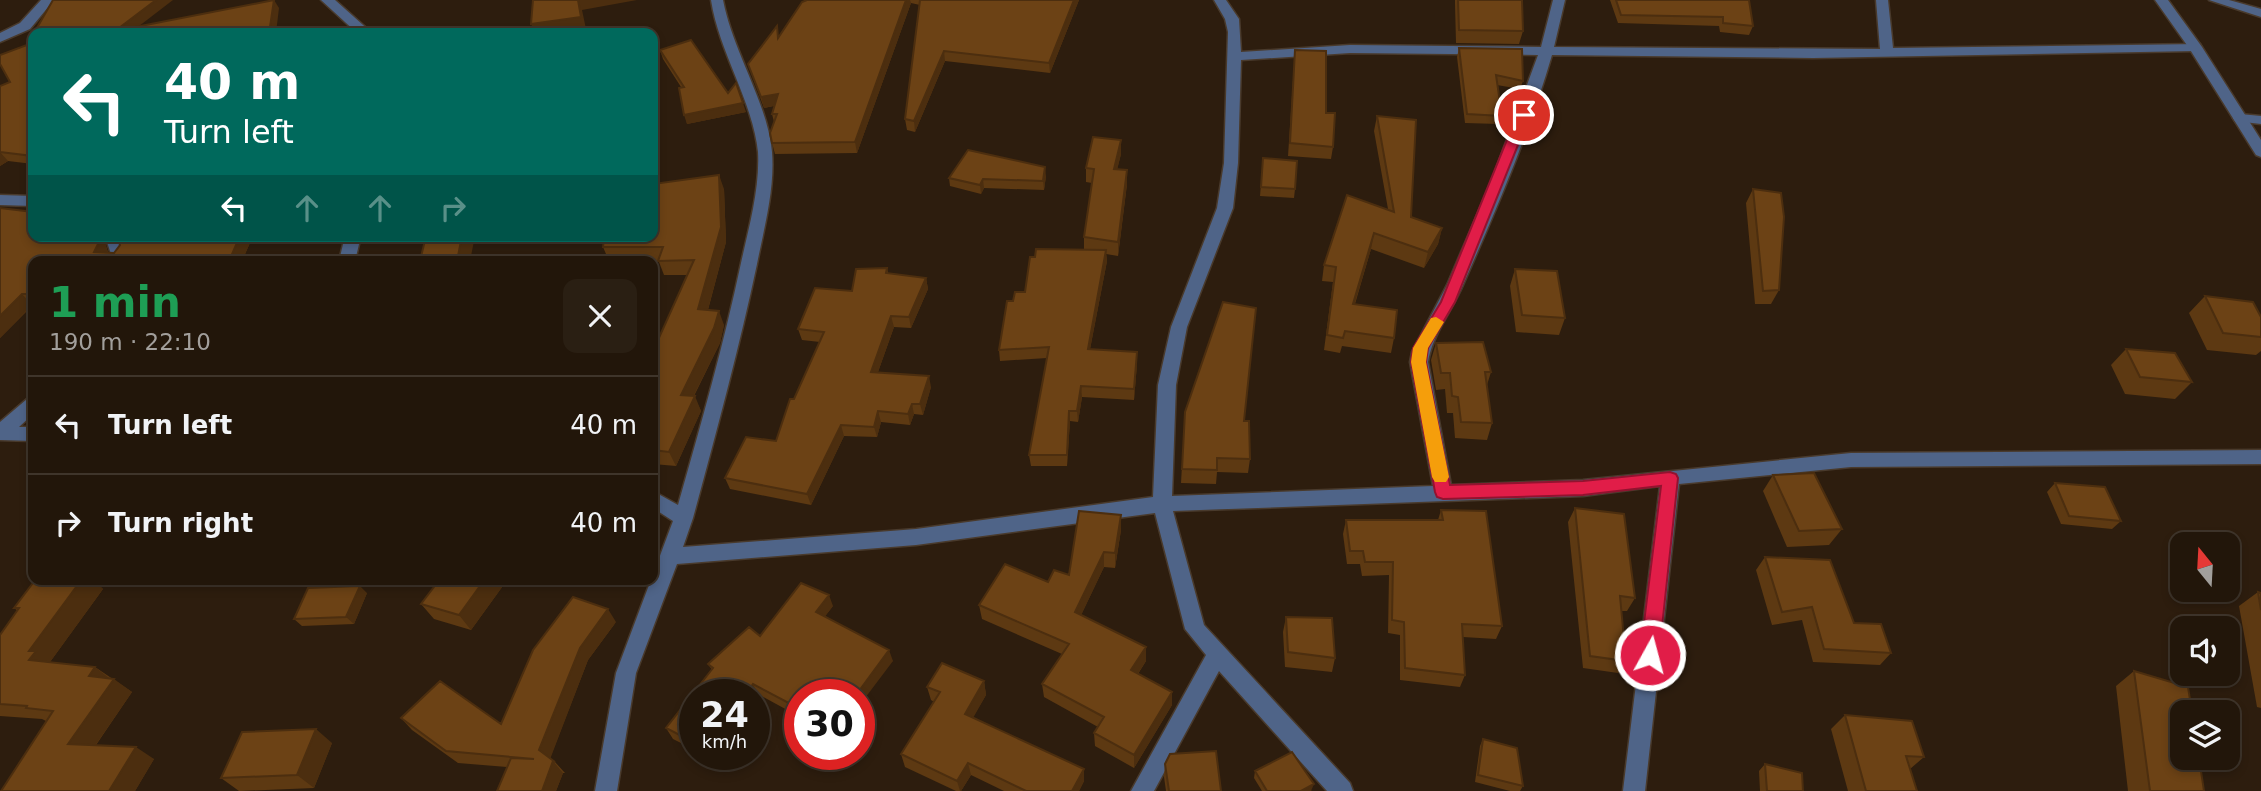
<!DOCTYPE html>
<meta charset="utf-8">
<style>
:root{--surface:#22160a;--page:#2a1f13;--text:#f1f3f6;--muted:#a29f9c;--line:#3f352b}
body{margin:0;font-family:"DejaVu Sans",sans-serif;background:var(--page);color:var(--text);height:100vh;display:flex;flex-direction:column;font-size:26px;white-space:nowrap}
*{box-sizing:border-box;margin:0}
p{font-size:23px;color:var(--muted)}
.icon{flex:none;width:38px;height:38px;fill:none;stroke:currentColor;stroke-width:2;stroke-linecap:round;stroke-linejoin:round}
.map{position:relative;flex:1;overflow:hidden}
.side{position:absolute;left:28px;top:256px;width:630px;height:329px;display:flex;flex-direction:column;background:var(--surface);border-radius:14px;box-shadow:0 4px 10px #0003,0 0 0 2px var(--line)}
.side>*{flex:none}
.top-card{position:absolute;left:28px;top:28px;width:630px;height:214px;border-radius:14px;box-shadow:0 4px 10px #0003,0 0 0 2px var(--line);background:#00695c;color:#fff;overflow:hidden}
.needle{width:46px;rotate:342deg}
.tools{position:absolute;left:2170px;top:532px;display:grid;gap:14px}
.tools a{display:grid;place-items:center;width:70px;height:70px;border-radius:14px;background:var(--surface);box-shadow:0 4px 10px #0003,0 0 0 2px var(--line);font-size:35px}
.speed{position:absolute;left:679px;top:679px;display:flex;gap:14px;font-size:35px;font-weight:700;text-align:center}
.speed>*{display:grid;place-content:center;width:91px;height:91px;border-radius:50%;background:var(--surface);box-shadow:0 4px 10px #0003,0 0 0 2px var(--line);line-height:1}
.speed small{font-size:18px;font-weight:400}
.speed .limit{border:10px solid #d22;background:#fff;color:#111}
.pin{position:absolute;display:grid;place-items:center;width:60px;height:60px;color:#fff;margin:-30px;border:4px solid #fff;border-radius:50%;box-shadow:0 2px 7px #0007}
.me{position:absolute;width:77px;margin:-38px;rotate:7deg;stroke-linejoin:round;filter:drop-shadow(0 0 5px #0008)}
.turn{display:flex;align-items:center;gap:24px;height:147px;padding:0 21px;font-size:32px}
.turn .icon{width:91px;height:91px;stroke-width:2.5}
.turn b{display:block;font-size:49px;line-height:60px}
.lanes{display:flex;align-items:center;height:66px;padding:0 21px;background:#0003;justify-content:center;gap:35px;direction:ltr}
.lanes .off{opacity:.35}
.round{display:grid;place-items:center;flex:none;width:74px;height:74px;border-radius:14px;background:var(--page)}
.head{display:flex;align-items:center;justify-content:space-between;height:119px;padding:0 21px}
h1{font-size:42px;font-weight:700;line-height:52px;color:#1e9e55}
ul{padding:0;list-style:none}
li{display:flex;align-items:center;gap:21px;height:98px;padding:0 21px;border-top:2px solid var(--line)}
li div{flex:1}
li b{display:block;font-size:26px}
li em{font-style:normal}
.map>svg:first-child{display:block}
.lines{fill:none;stroke-linecap:round;stroke-linejoin:round}
.minor-casing{stroke:#493a2c;stroke-width:3}
.tertiary-casing{stroke:#493a2c;stroke-width:3}
.minor{fill:#4f6488;fill-rule:evenodd}
.tertiary{fill:#4f6488;fill-rule:evenodd}
.wall{fill:#5d3912}
.shaded-wall{fill:#4c2e0f}
.building{fill:#6c4215;stroke:#4c2e0f;stroke-width:2}
.route{fill:#e11d48;stroke:#92132f;stroke-width:2}
.slow{fill:#f59e0b}
</style>
<div class="map">
<svg width="2261" height="791" viewBox="0 0 2261 791">
<rect width="100%" height="100%" fill="#2d1d0e"/>
<g class="lines">
<g class="minor-casing">
<path id="minor" d="M41,0H54L30,29L0,42V33L20,23Z
M321,0H335L372,33H357Z
M711,0H723C733,52 768,104 772,152C775,189 764,228 757,264C739,349 716,433 693,518L683,547L916,529L1153,497L1158,385L1171,327L1217,208L1224,163L1228,32L1225,19L1214,0H1226L1239,19L1241,52L1350,45L1541,47L1553,0H1565L1554,47L1880,49L1876,0H1888L1893,48L2200,44V50L2195,51L1813,58L1552,55C1529,134 1496,210 1463,285C1452,311 1433,333 1428,362L1451,485L1583,480L1851,453L2261,450V464L1851,467L1679,484L1645,791H1623L1660,486L1583,496L1173,511L1204,625L1350,783L1353,791H1327L1219,671L1154,791H1131L1206,655L1185,629L1155,513L916,545L677,564L636,673L617,791H595L616,673L673,521L653,508V491L678,505C701,424 724,344 741,263C749,227 760,188 758,152C753,102 719,52 711,0ZM1350,53L1538,55L1492,180L1447,285L1412,352L1410,362L1433,486L1172,496L1176,385L1187,327L1233,208L1238,163L1241,60Z
M2209,0H2229L2261,9V17Z
M2240,114L2261,116V124L2235,121L2233,118Z
M0,195L33,196V206L0,205Z
M105,236H121L127,255L123,261H105L111,254Z
M345,236H361L355,261H339Z
M33,397V414L19,427H33V441L0,440V422L27,399Z"/>
</g>
<g class="tertiary-casing">
<path id="tertiary" d="M2155,0H2168L2202,47L2261,140V157L2256,155L2189,48Z"/>
</g>
<use href="#minor" class="minor"/>
<use href="#tertiary" class="tertiary"/>
</g>
<path class="wall" d="M807,0H1079L1050,73L945,61L915,132L907,130L905,119L920,5L911,3L857,153L775,154L772,143L774,122L772,114L774,106L764,108L748,64L779,36Z
M1455,0H1522L1523,31L1519,44L1456,43L1455,4Z
M1610,0H1749L1753,26L1749,35L1720,32L1719,26L1618,23Z
M33,34V164L8,161L0,166V86L10,82L27,45Z
M1459,48L1523,81L1520,89L1497,85L1502,116L1499,124L1465,123L1457,57Z
M660,50L728,93L746,112L687,124L681,87L663,59Z
M1295,50L1326,113L1333,147L1331,159L1288,156Z
M1377,116L1411,217L1442,228L1438,244L1424,268L1371,249L1355,304L1394,338L1391,353L1342,346L1340,353L1324,350L1333,282L1322,281L1324,265L1388,209L1374,131Z
M1121,140V154L1117,169L1127,184L1118,256L1106,254L1107,261L1090,349L1137,363L1134,400L1082,397L1078,422L1070,421L1067,466H1031L1029,455L1047,358L1000,361L999,350L1013,301L1025,292L1035,257L1084,250V237L1092,183L1086,182V168Z
M1263,158L1295,189L1294,198L1260,196Z
M1046,176L1044,190L984,188L981,194L950,186L949,178Z
M724,189L726,242L708,310L724,325L720,343L694,396L701,411L676,466L653,464V351L687,275H664L659,262H653V261H609L603,247Z
M1753,189L1779,290L1771,304H1755L1746,203Z
M0,208L33,236H103L108,252L114,253L120,245L117,236H253L242,261H33V305L0,338Z
M887,268L888,273L926,278L928,289L911,328L894,327L878,372L931,387L923,415L914,414L910,425L881,422L877,437L844,436L811,505L730,489L725,478L776,441L820,342L802,340L798,329L852,291Z
M1515,269L1565,318L1559,335L1516,332L1510,286Z
M2205,296L2261,317V351L2256,355L2207,350L2189,313Z
M1436,343L1491,372L1487,385L1492,423L1487,440L1455,438L1453,413H1447L1445,389L1436,390L1431,360Z
M2126,349L2192,382L2175,399L2125,394L2111,365Z
M1185,412L1244,421L1250,459L1248,473L1217,472L1216,484L1181,483Z
M1773,475L1842,529L1829,545L1787,547L1763,491Z
M2055,483L2121,521L2112,529L2061,524L2047,492Z
M1575,508L1635,598L1627,611H1621L1626,661L1618,673L1583,668L1568,522Z
M1441,510L1502,626L1496,639L1463,637L1465,675L1460,687L1400,680V635L1388,633L1389,575L1362,576L1360,564H1347L1343,534L1346,520H1438Z
M1121,515V530L1115,568L1104,567L1081,615L1146,661L1138,674L1172,692V705L1134,768L1095,746L1094,733L1098,727L1044,697L1042,684L1062,654L982,619L979,605L1069,575Z
M1765,557L1854,623L1891,653L1880,665L1813,662L1802,620L1772,625L1756,570Z
M36,579H92L103,589L50,662L95,667L132,692L96,745L154,759L135,791L46,721L42,719L0,716V635L18,611L14,608Z
M440,579H502L505,583L471,630L434,619L421,604Z
M2258,592L2261,593V708L2257,707L2239,606Z
M367,593L354,624L302,626L294,619Z
M833,606L825,616L893,661L800,695V717L758,694L695,695V750L673,739L666,728L712,670L708,664L760,636Z
M1286,617L1335,658L1332,672L1285,667L1283,632Z
M616,622L588,660L550,758L555,762L565,773H563L556,791H497L507,767L458,763L412,730L401,718L501,724Z
M2134,671L2204,791H2128L2116,686Z
M984,681L986,695L973,717L1084,781L1079,791H1004L971,775L961,791H956L905,767L901,754L934,702L931,700L927,687Z
M1845,715L1924,757L1910,769L1917,791H1848L1831,729Z
M1483,739L1523,786L1520,791H1510L1475,782L1480,746Z
M332,743L314,788L239,791L221,778Z
M1165,764L1221,791H1166L1164,777Z
M1765,764L1803,791H1760L1759,771Z
M1255,771L1312,791H1262L1254,778Z"/>
<path class="shaded-wall" d="M156,0H173L130,33L115,31Z
M274,0L279,8L276,33H252Z
M578,0H637L582,10L586,29L555,33H535L531,24Z
M906,0H910L911,3L857,153L855,142Z
M1074,0H1079L1050,73L1049,63Z
M944,51L945,61L915,132L914,121Z
M778,94L781,104L764,108L761,97Z
M743,103L746,112L687,124L684,115Z
M1121,140V154L1114,183V169Z
M0,152L8,161L0,166Z
M1045,167L1046,176L1044,190L1043,181Z
M1127,170V184L1118,256V242Z
M719,175L724,189L726,242L704,324L698,309Z
M983,179L984,188L981,194L980,185Z
M1442,228L1438,244L1424,268L1428,252Z
M1374,233L1371,249L1350,319L1353,304Z
M97,236H103L108,253L94,252Z
M240,236H253L242,261H229Z
M462,236H475L470,261H457Z
M1106,250L1107,261L1088,360V349Z
M926,278L928,289L911,328L909,317Z
M22,294L32,305L0,338V316Z
M719,311L724,325L720,343L687,409L681,395Z
M891,316L894,327L874,383L871,372Z
M1137,352V363L1134,400V389Z
M929,376L931,387L923,415L920,404Z
M1081,386L1082,397L1078,422L1077,411Z
M695,396L701,411L676,466L669,452Z
M912,404L914,414L910,425L908,414Z
M878,411L881,422L877,437L874,427Z
M1069,411L1070,421L1067,466V455Z
M841,425L844,436L811,505L807,494Z
M1121,515V530L1115,568V553Z
M1104,552V567L1076,626L1075,612Z
M82,579H92L103,589L50,662L29,660V651Z
M485,579H502L505,583L471,630L459,615Z
M360,586L367,593L354,624L346,617Z
M829,595L833,606L820,623L816,612Z
M608,609L616,622L588,660L549,762L539,750L580,648Z
M1146,647V661L1131,684V670Z
M889,650L893,661L859,706V695H856Z
M95,667L113,681L114,679L132,692L88,756L68,744L89,676Z
M984,681L986,695L968,727L965,714Z
M753,684L758,694L754,700V695H745Z
M1172,692V705L1134,768V755Z
M316,729L332,743L314,788L297,775Z
M136,747L154,759L135,791H109Z
M553,761L563,773L556,791H542Z
M968,763L971,775L961,791H960L957,781Z
M1084,769V781L1079,791H1072Z
M1314,784L1311,791H1301Z"/>
<path class="building" d="M53,0H156L115,31L274,0L270,27L252,33H34Z
M533,0H578L581,17L531,24Z
M807,0H906L855,142L772,143L770,133L777,114H772L778,94L761,97L748,64L777,26L778,38L802,2Z
M920,0H1074L1049,63L944,51L914,121L905,119Z
M1458,0H1522L1523,31L1459,30Z
M1616,0H1749L1753,26L1723,23V17L1621,15Z
M33,34V156L0,152V86L10,82L0,64V55L27,45Z
M691,40L728,93L736,83L743,103L684,115L679,88L684,87L660,50Z
M1459,48L1522,49L1523,81L1496,75L1502,116L1467,114Z
M1295,50L1326,51V113H1335L1333,147L1290,143Z
M1377,116L1416,120L1411,217L1442,228L1428,252L1374,233L1353,304L1397,310L1394,338L1345,331L1343,338L1327,335L1336,267L1324,265L1347,195L1394,212Z
M1093,137L1121,140L1114,169L1127,170L1118,242L1084,237L1094,169L1086,168Z
M968,150L1045,167L1043,181L983,179L980,185L949,178Z
M1263,158L1297,161L1295,189L1261,187Z
M719,175L721,227L698,309L719,311L714,328L681,395L695,396L669,452L653,450V351L694,260L658,261L663,247H603L604,236H653V184Z
M1753,189L1781,193L1784,217L1779,290L1763,291Z
M0,208L33,212V236H97L99,242L94,252L114,253L120,245L117,236H240L229,261H33V294H22L0,316Z
M426,236H462L457,261H420Z
M1036,249L1106,250L1088,349L1137,352L1134,389L1081,386L1077,411H1069L1067,455H1029L1049,347L999,350L1007,301H1013L1015,292H1025L1030,257H1035Z
M887,268L886,273L926,278L909,317L891,316L871,372L929,376L920,404H912L908,414L878,411L874,427L841,425L807,494L725,478L746,437L776,441L790,399H794L824,332L798,329L815,288L852,291L856,269Z
M1515,269L1557,271L1565,318L1522,315Z
M2205,296L2253,302L2261,317V337L2223,333Z
M1223,302L1256,308L1244,421H1249L1250,459L1217,458V470L1182,469L1185,412Z
M1483,342L1491,372H1485L1492,423L1461,422L1458,397L1452,396L1450,373H1441L1436,343Z
M2126,349L2175,353L2192,382L2140,377Z
M1814,473L1842,529L1799,531L1773,475Z
M2055,483L2105,487L2121,521L2069,516Z
M1575,508L1624,514L1635,598L1620,596L1626,661L1590,656Z
M1441,510L1486,511L1502,626L1462,624L1465,675L1405,668L1404,622L1392,620L1393,562H1365L1363,551H1350L1346,520H1443Z
M1079,511L1121,515L1115,553L1104,552L1075,612L1146,647L1131,670L1172,692L1134,755L1094,733L1104,717L1042,684L1069,644L979,605L1005,564L1048,582L1054,570L1069,575Z
M1765,557L1830,560L1854,623L1881,624L1891,653L1824,649L1812,607L1782,612Z
M36,579H82L29,651H36L29,660L95,667L89,676L114,679L68,744L136,747L109,791H1L53,711L26,708L27,706L0,704V635L19,608H14Z
M440,579H485L459,615L421,604Z
M801,583L829,595L816,612L889,650L856,695H800V709L753,684L745,695H695V743L666,728L713,668L708,664L749,627L760,636Z
M360,586L346,617L294,619L308,588Z
M2258,592L2261,593V610Z
M573,597L608,609L580,648L539,750L555,762L553,761L542,791H497L511,758L534,759L446,751L401,718L440,681L501,724L533,650Z
M1286,617L1332,618L1335,658L1288,652Z
M942,663L984,681L965,714L1084,769L1072,791H1026L968,763L957,781L901,754L940,692L927,687Z
M2134,671L2188,687L2192,712H2182V758H2199L2204,791H2150Z
M1845,715L1912,721L1924,757L1906,756L1917,791H1866Z
M316,729L297,775L221,778L242,732Z
M1483,739L1517,748L1523,786L1478,775Z
M1216,751L1221,791H1169L1165,764L1170,754Z
M1292,752L1314,784L1301,791H1267L1255,771Z
M1765,764L1802,773L1803,791H1767Z"/>
<path class="route" d="M1524,111L1530,115L1455,302L1428,348L1426,362L1450,485L1583,481L1670,472L1676,474L1678,478L1659,655L1656,661L1650,664L1643,661L1640,655L1661,486L1583,495L1443,499L1437,497L1435,492L1411,362L1413,348L1441,302L1517,115Z"/>
<path class="slow" d="M1436,317L1444,322L1428,348L1426,362L1449,477L1446,482H1435L1432,477L1411,362L1413,348L1431,318Z"/>
</svg>
<div class="tools">
<a><svg class="needle" viewBox="-14 -14 28 28"><path d="M0-13l5 13h-10z" fill="#e53935"/><path d="M0 13l5-13h-10z" fill="#a29f9c"/></svg></a>
<a><svg class="icon" aria-label="sound" viewBox="0 0 24 24"><path d="M4 9h4l5-4v14l-5-4H4zM17 9q2 3 0 6"/></svg></a>
<a><svg class="icon" aria-label="layers" viewBox="0 0 24 24"><path d="M12 4l9 5-9 5-9-5zM3 14l9 5 9-5"/></svg></a>
</div>
<div class="speed"><div>24<small>km/h</small></div><div class="limit">30</div></div>
<div class="pin" style="left:1524px;top:115px;background:#d93025"><svg class="icon" aria-label="arrive" viewBox="0 0 24 24"><path d="M6 21V4h12l-3 4 3 4H6"/></svg></div>
<svg class="me" style="left:1650px;top:655px" viewBox="-20 -20 40 40"><circle r="17" fill="#e11d48" stroke="#fff" stroke-width="3"/><path d="M0-11L8 9 0 5-8 9z" fill="#fff"/></svg>
<div class="top-card">
<div class="turn"><svg class="icon" aria-label="left" viewBox="0 0 24 24"><path d="M17 20v-9H6M10 6l-5 5 5 5"/></svg><div><b>40 m</b>Turn left</div></div>
<div class="lanes"><svg class="icon" aria-label="left" viewBox="0 0 24 24"><path d="M17 20v-9H6M10 6l-5 5 5 5"/></svg><svg class="icon off" aria-label="ahead" viewBox="0 0 24 24"><path d="M12 20V5M6 11l6-6 6 6"/></svg><svg class="icon off" aria-label="ahead" viewBox="0 0 24 24"><path d="M12 20V5M6 11l6-6 6 6"/></svg><svg class="icon off" aria-label="right" viewBox="0 0 24 24"><path d="M7 20v-9h11M14 6l5 5-5 5"/></svg></div>
</div>
<section class="side">
<div class="head"><div><h1>1 min</h1><p>190 m · 22:10</p></div><a class="round"><svg class="icon" aria-label="close" viewBox="0 0 24 24"><path d="M6 6l12 12M18 6L6 18"/></svg></a></div>
<ul>
<li><svg class="icon" aria-label="left" viewBox="0 0 24 24"><path d="M17 20v-9H6M10 6l-5 5 5 5"/></svg><div><b>Turn left</b></div><em>40 m</em></li>
<li><svg class="icon" aria-label="right" viewBox="0 0 24 24"><path d="M7 20v-9h11M14 6l5 5-5 5"/></svg><div><b>Turn right</b></div><em>40 m</em></li>
</ul>
</section>
</div>
